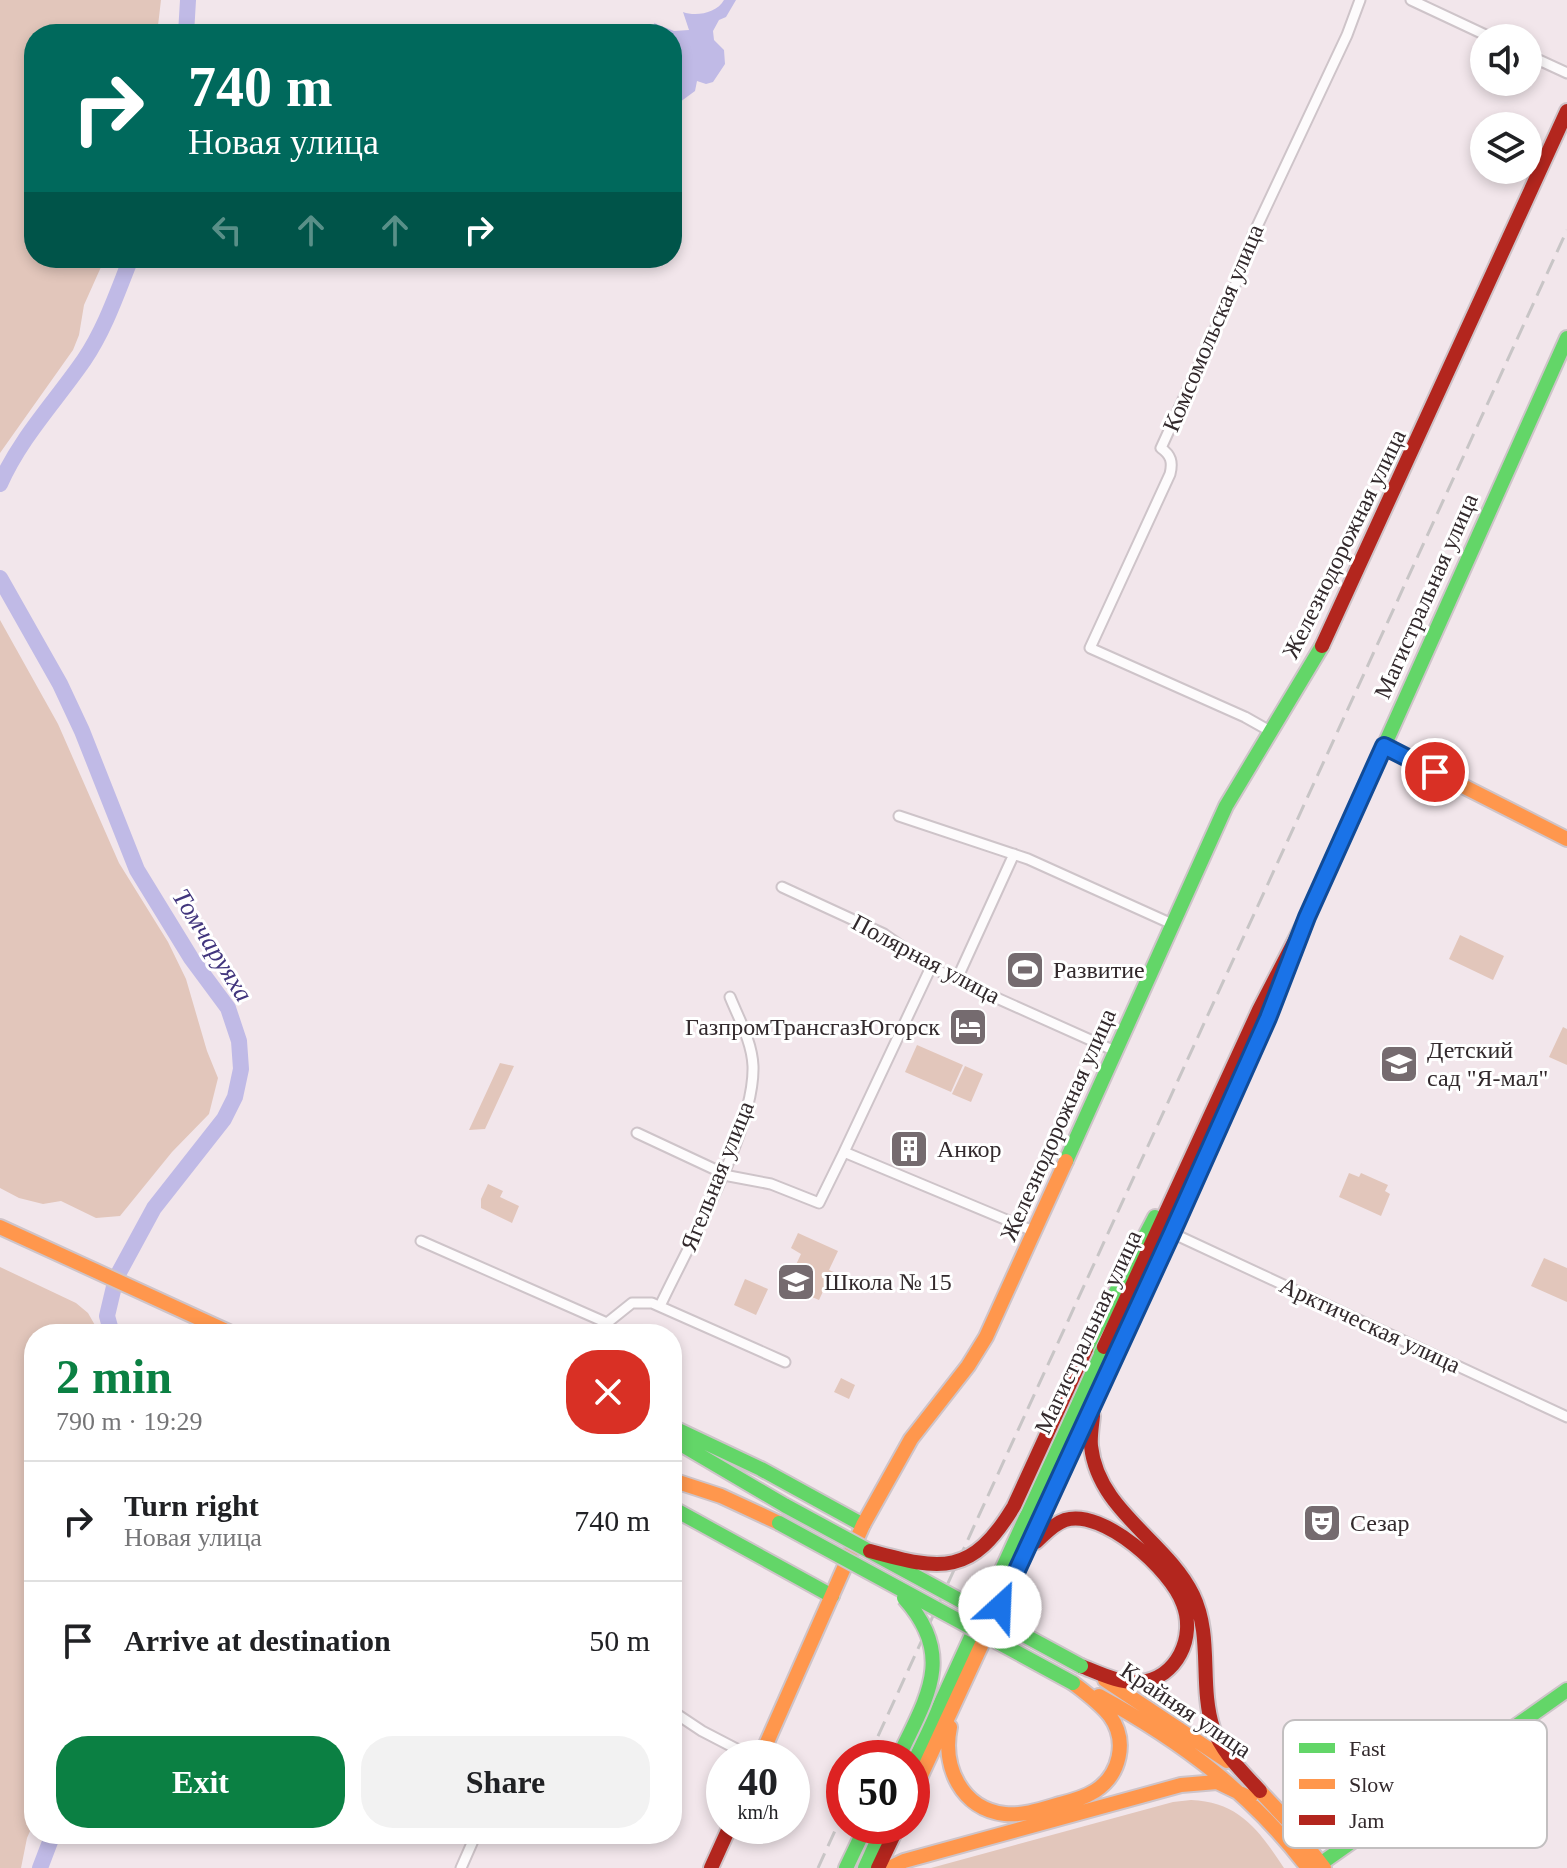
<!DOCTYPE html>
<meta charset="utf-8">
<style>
:root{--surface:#fff;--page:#f2f2f2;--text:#202124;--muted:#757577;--line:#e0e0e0;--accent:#0b8043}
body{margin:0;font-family:"Times New Roman",serif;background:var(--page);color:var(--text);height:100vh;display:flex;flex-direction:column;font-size:30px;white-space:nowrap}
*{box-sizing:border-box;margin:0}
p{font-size:26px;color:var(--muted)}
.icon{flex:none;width:44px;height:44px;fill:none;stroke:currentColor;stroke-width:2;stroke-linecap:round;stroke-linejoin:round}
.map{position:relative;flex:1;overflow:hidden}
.sheet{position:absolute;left:24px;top:1324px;width:658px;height:520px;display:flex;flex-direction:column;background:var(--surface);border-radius:32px;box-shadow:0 4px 12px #0003}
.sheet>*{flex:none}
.top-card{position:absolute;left:24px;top:24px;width:658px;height:244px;border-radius:32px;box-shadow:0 4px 12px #0003;background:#00695c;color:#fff;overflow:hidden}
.buttons{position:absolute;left:1470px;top:24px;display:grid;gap:16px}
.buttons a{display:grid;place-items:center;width:72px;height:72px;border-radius:50%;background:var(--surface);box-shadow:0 4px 12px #0003;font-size:40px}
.speed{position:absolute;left:706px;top:1740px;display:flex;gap:16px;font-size:40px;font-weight:700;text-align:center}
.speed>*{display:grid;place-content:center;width:104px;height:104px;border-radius:50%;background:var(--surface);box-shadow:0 4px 12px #0003;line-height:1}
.speed small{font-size:20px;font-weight:400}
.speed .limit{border:12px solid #d22;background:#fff;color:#111}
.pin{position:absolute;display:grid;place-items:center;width:68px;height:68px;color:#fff;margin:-34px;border:4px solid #fff;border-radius:50%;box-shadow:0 2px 8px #0007}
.me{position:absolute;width:88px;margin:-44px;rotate:25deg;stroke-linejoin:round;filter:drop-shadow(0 0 6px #0008)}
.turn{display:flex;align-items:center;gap:28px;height:168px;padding:0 32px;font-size:36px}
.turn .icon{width:104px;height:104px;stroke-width:2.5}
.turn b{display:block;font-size:56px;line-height:68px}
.lanes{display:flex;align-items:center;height:76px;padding:0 32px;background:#0003;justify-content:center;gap:40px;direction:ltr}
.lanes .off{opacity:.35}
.round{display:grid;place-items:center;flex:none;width:84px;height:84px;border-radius:32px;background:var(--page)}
.overview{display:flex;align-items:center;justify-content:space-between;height:136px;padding:0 32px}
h1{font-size:48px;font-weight:700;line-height:60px;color:var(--accent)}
.primary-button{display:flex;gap:16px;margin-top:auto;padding:16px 32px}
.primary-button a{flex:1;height:92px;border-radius:32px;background:var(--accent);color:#fff;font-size:32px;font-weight:700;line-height:92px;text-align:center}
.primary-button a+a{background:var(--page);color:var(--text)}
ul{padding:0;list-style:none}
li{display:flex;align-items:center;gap:24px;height:120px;padding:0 32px;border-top:2px solid var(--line)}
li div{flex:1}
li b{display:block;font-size:30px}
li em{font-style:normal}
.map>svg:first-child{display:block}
.green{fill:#e2c6bb}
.water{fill:#c0bae6}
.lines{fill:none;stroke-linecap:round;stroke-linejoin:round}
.river{stroke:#c0bae6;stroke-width:16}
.street-casing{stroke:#cec4c9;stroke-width:13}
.fast-casing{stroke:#cec4c9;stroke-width:18}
.slow-casing{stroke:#cec4c9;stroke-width:18}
.jam-casing{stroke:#cec4c9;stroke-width:18}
.street{stroke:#fdfbfc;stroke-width:9}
.fast{stroke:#63d668;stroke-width:14}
.slow{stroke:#ff974d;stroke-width:14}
.jam{stroke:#b3261e;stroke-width:14}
.rail{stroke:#c8c5c6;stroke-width:3;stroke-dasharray:16 8;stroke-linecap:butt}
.fast-bridge-casing{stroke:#cec4c9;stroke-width:18;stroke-linecap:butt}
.jam-bridge-casing{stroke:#cec4c9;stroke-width:18;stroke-linecap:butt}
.fast-bridge{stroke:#63d668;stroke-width:14}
.jam-bridge{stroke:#b3261e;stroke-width:14}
.route-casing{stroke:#114b97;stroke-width:20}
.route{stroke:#1a73e8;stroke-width:14}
.labels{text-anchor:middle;stroke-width:6;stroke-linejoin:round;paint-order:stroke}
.street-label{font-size:24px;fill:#32292c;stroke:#fff}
.poi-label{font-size:24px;fill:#32292c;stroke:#fff;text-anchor:start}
.water-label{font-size:26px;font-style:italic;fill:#41357d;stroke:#fff}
.key{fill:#fff;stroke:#c2bfc0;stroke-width:2}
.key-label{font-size:22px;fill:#32292c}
</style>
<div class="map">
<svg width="1567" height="1868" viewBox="0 0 1567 1868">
<rect width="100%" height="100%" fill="#f2e6eb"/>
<path class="green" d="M0,0H161L157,34H34V258H105L84,305L79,335L73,350L0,453Z
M0,620L58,724L119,863L168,942L186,979L207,1051L218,1078L209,1114L172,1152L120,1216L96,1218L61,1201L43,1204L19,1198L0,1188Z
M1460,935L1504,956L1493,980L1449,959Z
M1563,1027L1567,1029V1065L1549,1057Z
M917,1045L963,1065L951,1092L905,1072Z
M500,1063L514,1066L485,1129L469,1130Z
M965,1066L983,1074L971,1102L952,1094Z
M1349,1173L1359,1177L1361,1173L1388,1185L1385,1191L1390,1194L1381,1216L1339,1197Z
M488,1184L503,1191L500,1197L519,1206L512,1223L481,1208V1199Z
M798,1233L838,1251L829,1270L848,1278L846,1284L850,1286L847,1292L827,1283L819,1300L786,1286L801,1254L791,1248Z
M1544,1258L1567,1268V1302L1531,1286Z
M0,1267L76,1303L88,1313L100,1334H34V1822L27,1838L21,1868H0Z
M745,1279L768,1289L756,1315L734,1305Z
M841,1378L855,1385L849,1399L834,1392Z
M1191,1800C1239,1802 1259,1830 1284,1868H931L1173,1802Z"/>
<path class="water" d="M724,0H736L726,17L719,20L713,31L714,40L724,50L725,64L713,82L706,84L697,81L695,91L680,102L672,118V34H657L654,23L674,31L689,30L683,12C696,17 717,13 724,0Z"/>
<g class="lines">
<path class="river" d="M186,34L188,0
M0,484C21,437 55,402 84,360C105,329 117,293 131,258
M0,578L60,684L82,731L137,870L191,958L228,1008L239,1041L241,1069L235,1097L224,1119L154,1208L116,1278L107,1316L112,1334
M40,1868L53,1834"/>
<g class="street-casing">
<path id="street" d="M1411,0L1492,38
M1528,55L1567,73
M1270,731L1245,717L1090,648L1170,474C1173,462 1171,455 1161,448L1237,281L1253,235L1347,35L1360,0
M899,816L1028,859L1172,924
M782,887L884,934L931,967L961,982L1115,1051
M957,979L1014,854
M637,1133L729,1176L771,1184L819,1203L844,1152L1033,1231
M844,1152L931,967
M1172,1233L1567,1417
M421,1241L607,1323L632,1303H652L785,1362
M660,1306C688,1246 755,1130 753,1066C752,1042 739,1019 730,997
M672,1711L702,1731L754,1758
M461,1868L476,1834"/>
</g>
<g class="fast-casing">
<path id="fast" d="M1338,849L1567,338
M1066,1161L1226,806L1322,646
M1086,1349L1155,1217
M672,1427L761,1469L863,1525
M672,1439L786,1506
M672,1508L832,1596
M912,1766L1104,1347
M1316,1867L1567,1690
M846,1868L866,1826
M865,1868L884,1826"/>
</g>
<g class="slow-casing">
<path id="slow" d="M1384,746L1567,839
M0,1227L233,1334
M672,1480L721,1496L779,1523
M1105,1680L1227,1761
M1099,1696C1181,1741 1251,1793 1308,1868
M950,1727C942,1766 961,1809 1005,1814C1023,1816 1043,1809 1060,1804C1072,1801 1084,1798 1095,1791C1120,1775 1128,1741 1110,1716C1100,1703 1086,1693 1073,1683
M760,1758L863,1525L911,1439L968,1366L986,1337L1066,1161
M1255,1786L1287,1820L1324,1868
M912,1795L1175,1227
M889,1868L904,1861L1181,1785L1217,1782L1250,1798"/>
</g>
<g class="jam-casing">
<path id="jam" d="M1322,646L1567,111
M1175,1227L1281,985
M1104,1347L1259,1010L1307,917L1338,849
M1093,1416C1092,1426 1090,1437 1091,1446C1098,1511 1167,1541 1193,1595C1213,1637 1199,1685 1213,1728C1222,1753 1243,1772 1260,1791
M1036,1542C1045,1534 1053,1524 1065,1520C1103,1508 1171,1570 1183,1604C1196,1637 1177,1678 1140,1682C1120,1684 1099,1673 1081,1666
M711,1868L730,1826
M878,1868L898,1826"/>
</g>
<use href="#street" class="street"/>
<use href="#fast" class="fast"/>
<use href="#slow" class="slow"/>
<use href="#jam" class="jam"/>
<path class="rail" d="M868,1758L1567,230
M818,1868L844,1811"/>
<g class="fast-bridge-casing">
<path id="fast-bridge" d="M786,1506L1081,1666
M779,1523L1073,1683
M898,1758C927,1697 956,1656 904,1598"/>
</g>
<g class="jam-bridge-casing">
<path id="jam-bridge" d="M870,1551C942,1571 972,1576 1014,1506L1086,1349"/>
</g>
<use href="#fast-bridge" class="fast-bridge"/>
<use href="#jam-bridge" class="jam-bridge"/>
</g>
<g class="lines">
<g class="route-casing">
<path id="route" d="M1000,1607L1172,1233L1268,1018L1307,917L1384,746L1435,772"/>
</g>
<use href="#route" class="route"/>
</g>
<defs>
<g id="stadium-square" transform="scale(2)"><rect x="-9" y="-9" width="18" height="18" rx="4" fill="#756b6f" stroke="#fff"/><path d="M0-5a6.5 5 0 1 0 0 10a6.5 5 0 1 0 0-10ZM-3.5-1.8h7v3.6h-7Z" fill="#fff"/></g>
<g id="hotel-square" transform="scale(2)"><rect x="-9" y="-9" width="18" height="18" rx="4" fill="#756b6f" stroke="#fff"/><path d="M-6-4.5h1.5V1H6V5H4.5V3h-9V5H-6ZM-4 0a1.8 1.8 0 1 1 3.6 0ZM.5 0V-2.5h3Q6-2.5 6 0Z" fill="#fff"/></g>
<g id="school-square" transform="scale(2)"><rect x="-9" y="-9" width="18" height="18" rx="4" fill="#756b6f" stroke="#fff"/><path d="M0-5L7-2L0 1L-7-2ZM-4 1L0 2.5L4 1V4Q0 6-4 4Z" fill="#fff"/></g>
<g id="building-square" transform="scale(2)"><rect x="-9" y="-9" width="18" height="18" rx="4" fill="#756b6f" stroke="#fff"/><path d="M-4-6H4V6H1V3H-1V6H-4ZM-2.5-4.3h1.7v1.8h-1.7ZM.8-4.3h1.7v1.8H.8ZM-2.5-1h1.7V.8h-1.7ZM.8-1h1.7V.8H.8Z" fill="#fff"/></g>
<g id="theatre-square" transform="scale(2)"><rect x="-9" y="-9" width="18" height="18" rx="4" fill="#756b6f" stroke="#fff"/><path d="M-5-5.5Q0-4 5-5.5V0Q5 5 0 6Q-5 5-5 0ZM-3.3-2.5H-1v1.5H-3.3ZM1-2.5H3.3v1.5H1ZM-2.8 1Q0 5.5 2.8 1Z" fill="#fff"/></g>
</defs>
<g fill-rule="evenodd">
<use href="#stadium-square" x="1025" y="970"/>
<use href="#hotel-square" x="968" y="1027"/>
<use href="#school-square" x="1399" y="1064"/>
<use href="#building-square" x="909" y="1149"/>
<use href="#school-square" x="796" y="1282"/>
<use href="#theatre-square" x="1322" y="1523"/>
</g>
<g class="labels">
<g class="street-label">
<text transform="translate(1213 328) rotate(-67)" y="8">Комсомольская улица</text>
<text transform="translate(1344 544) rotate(-64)" y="8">Железнодорожная улица</text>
<text transform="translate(1426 596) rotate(-66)" y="8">Магистральная улица</text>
<text transform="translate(926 959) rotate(28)" y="8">Полярная улица</text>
<text transform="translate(1058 1125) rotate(-66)" y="8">Железнодорожная улица</text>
<text transform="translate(717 1176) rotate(-68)" y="8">Ягельная улица</text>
<text transform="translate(1370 1325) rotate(25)" y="8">Арктическая улица</text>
<text transform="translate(1088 1332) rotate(-65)" y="8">Магистральная улица</text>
<text transform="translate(1186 1710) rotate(34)" y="8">Крайняя улица</text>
</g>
<g class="poi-label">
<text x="1053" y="978">Развитие</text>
<text x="940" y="1035" text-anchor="end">ГазпромТрансгазЮгорск</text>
<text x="1427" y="1058">Детский<tspan x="1427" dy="28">сад "Я-мал"</tspan></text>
<text x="937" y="1157">Анкор</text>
<text x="824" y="1290">Школа № 15</text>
<text x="1350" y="1531">Сезар</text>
</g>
<g class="water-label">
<text transform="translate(213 945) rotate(58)" y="9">Томчаруяха</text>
</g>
</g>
<rect x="1283" y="1720" width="264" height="128" rx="12" class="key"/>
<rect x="1299" y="1743" width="36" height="10" fill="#63d668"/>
<rect x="1299" y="1779" width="36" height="10" fill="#ff974d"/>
<rect x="1299" y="1815" width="36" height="10" fill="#b3261e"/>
<g class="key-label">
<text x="1349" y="1756">Fast</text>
<text x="1349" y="1792">Slow</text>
<text x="1349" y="1828">Jam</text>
</g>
</svg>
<div class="buttons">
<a><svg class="icon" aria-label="sound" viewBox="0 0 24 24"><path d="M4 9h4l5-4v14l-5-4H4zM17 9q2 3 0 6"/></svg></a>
<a><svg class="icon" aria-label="layers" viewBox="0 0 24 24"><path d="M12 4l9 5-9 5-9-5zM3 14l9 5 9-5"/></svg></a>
</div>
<div class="speed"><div>40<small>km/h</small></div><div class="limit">50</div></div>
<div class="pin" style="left:1435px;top:772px;background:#d93025"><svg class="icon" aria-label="arrive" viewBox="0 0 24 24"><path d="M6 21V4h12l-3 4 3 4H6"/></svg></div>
<svg class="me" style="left:1000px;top:1607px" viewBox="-20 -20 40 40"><circle r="19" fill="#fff"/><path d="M0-13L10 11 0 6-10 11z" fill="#1a73e8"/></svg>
<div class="top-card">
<div class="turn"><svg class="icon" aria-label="right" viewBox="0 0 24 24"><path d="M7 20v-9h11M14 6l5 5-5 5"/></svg><div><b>740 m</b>Новая улица</div></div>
<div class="lanes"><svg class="icon off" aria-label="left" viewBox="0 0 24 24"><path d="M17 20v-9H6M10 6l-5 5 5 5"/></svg><svg class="icon off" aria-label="ahead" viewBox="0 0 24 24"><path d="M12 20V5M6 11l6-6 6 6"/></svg><svg class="icon off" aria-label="ahead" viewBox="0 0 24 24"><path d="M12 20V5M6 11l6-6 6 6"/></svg><svg class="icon" aria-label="right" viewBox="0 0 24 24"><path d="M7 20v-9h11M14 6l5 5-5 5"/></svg></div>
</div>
<section class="sheet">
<div class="overview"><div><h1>2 min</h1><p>790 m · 19:29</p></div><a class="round" style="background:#d93025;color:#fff"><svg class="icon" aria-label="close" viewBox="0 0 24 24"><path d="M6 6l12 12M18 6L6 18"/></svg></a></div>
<ul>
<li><svg class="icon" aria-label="right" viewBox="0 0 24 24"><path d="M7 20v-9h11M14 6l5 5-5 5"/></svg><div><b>Turn right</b><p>Новая улица</p></div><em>740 m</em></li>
<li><svg class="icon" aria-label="arrive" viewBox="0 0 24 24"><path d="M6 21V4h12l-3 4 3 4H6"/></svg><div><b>Arrive at destination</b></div><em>50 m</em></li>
</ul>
<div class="primary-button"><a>Exit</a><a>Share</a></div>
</section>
</div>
